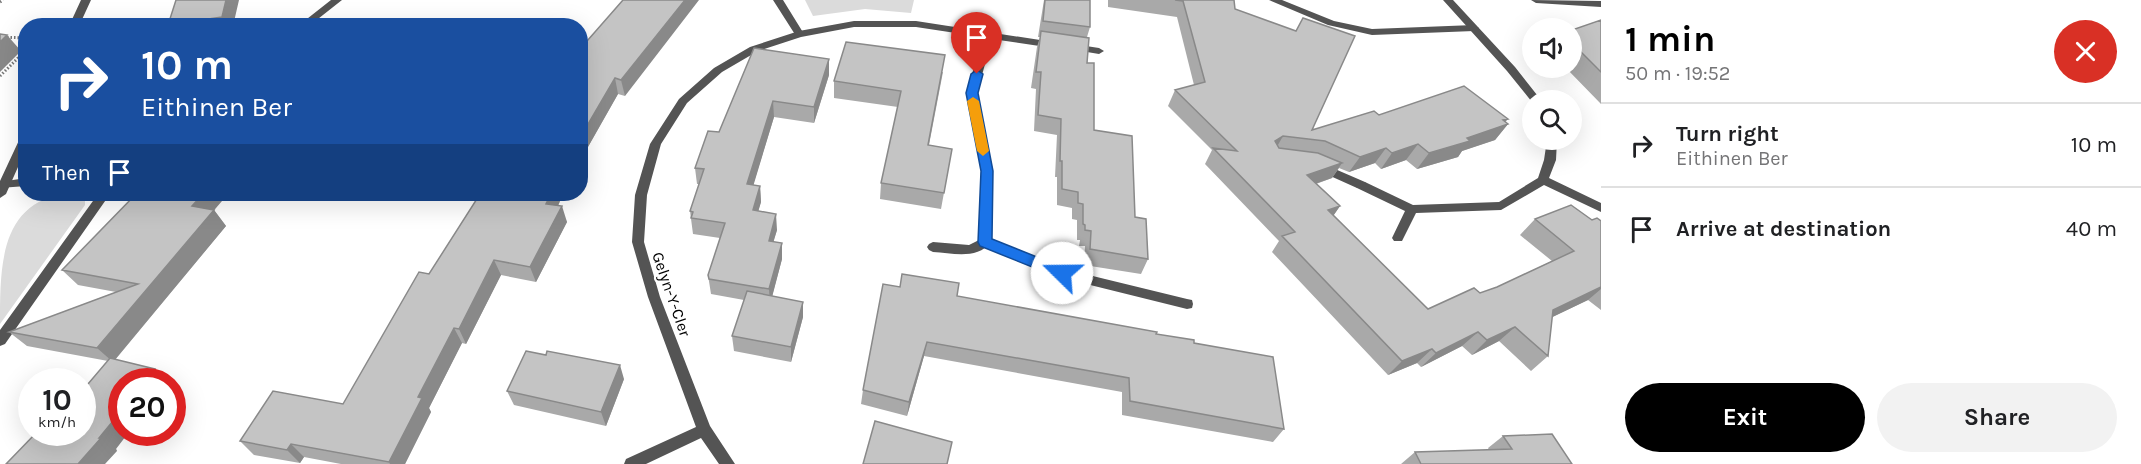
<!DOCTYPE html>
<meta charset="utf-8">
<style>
:root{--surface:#fff;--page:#f2f2f2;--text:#202124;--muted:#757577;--line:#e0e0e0;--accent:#000}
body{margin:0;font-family:Karla,sans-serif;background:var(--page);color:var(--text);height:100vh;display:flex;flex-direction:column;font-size:22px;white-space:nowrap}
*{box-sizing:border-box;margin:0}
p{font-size:20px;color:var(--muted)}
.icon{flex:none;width:33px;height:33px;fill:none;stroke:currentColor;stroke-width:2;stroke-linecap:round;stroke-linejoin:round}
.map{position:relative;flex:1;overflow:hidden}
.drawer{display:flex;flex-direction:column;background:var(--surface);width:540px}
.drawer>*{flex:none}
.banner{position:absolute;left:18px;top:18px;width:570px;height:183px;border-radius:24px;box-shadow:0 6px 24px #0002;background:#1a4fa0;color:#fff;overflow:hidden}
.controls{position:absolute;left:1522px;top:18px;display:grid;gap:12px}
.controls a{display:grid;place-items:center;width:60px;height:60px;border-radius:50%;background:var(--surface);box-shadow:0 6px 24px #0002;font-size:30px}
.speed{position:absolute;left:18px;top:368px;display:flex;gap:12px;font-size:30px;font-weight:700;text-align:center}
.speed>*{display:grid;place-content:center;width:78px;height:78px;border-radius:50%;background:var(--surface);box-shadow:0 6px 24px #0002;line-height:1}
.speed small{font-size:15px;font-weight:400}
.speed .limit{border:9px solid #d22;background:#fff;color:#111}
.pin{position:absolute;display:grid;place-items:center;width:51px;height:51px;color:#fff;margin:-62px -26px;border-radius:50% 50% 50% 0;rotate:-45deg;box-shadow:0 0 6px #0007}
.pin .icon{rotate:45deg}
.me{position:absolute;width:66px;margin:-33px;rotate:292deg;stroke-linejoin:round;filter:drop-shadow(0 0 4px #0008)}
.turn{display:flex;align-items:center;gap:21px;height:126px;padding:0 24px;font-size:27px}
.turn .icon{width:78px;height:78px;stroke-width:2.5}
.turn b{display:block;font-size:42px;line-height:51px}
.then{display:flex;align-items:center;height:57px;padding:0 24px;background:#0003;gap:12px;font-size:22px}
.round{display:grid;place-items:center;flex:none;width:63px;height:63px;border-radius:32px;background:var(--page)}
.headline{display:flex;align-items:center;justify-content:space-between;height:102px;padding:0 24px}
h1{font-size:36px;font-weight:700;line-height:45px;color:var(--accent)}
.action{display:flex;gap:12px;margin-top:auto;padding:12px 24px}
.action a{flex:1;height:69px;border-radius:36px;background:var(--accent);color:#fff;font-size:24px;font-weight:700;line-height:69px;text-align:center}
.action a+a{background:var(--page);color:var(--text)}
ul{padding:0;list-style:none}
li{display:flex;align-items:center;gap:18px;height:84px;padding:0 24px;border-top:2px solid var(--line)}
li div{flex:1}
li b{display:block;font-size:22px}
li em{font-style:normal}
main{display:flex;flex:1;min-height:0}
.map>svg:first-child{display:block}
.green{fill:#dbdbdb}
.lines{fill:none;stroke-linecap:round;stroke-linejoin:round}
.path{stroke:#767676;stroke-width:3;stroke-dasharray:1.5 2;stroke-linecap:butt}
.service{fill:#545454;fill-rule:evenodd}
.minor{fill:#545454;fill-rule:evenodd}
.tertiary{fill:#545454;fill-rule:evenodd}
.wall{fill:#a9a9a9}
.shaded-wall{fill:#898989}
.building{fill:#c4c4c4;stroke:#898989;stroke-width:1.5}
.route{fill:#1a73e8;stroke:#114b97;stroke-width:1.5}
.slow{fill:#f59e0b}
.labels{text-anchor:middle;stroke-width:4.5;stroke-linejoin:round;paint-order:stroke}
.street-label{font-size:16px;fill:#000;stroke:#fff}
</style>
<main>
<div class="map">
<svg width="1601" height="464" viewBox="0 0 1601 464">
<rect width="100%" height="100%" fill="#fff"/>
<path class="green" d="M805,0H914L911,13L865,9L813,16Z
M63,194H77L85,197V205L0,324C0,266 0,205 63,194Z"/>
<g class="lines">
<path class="path" d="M0,2L3,0
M0,37L26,38
M0,76L26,50"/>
<path class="service" d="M773,0H783L804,34L802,36H796Z
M1269,0H1282L1334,21L1372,29L1474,25L1479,28L1474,31L1372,35L1328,25Z
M1531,0L1601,1V7L1536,3Z
M1321,163L1365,182L1367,185L1365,188H1357L1317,170L1315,167L1317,164Z
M985,237L1064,269L1187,299L1192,300L1193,304L1192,308L1187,309L1062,278L981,245L979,242L981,239Z"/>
<path class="minor" d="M331,0H342L309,26H298Z
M1443,0H1453L1515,67L1541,100H1533L1532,102L1507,71Z
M854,21H916L1053,42L1058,45L1053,48L992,39L977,93L993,171L991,242C977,260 953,253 933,252L929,250L927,247L929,244L933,242L969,245L979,240L981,171L967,93L982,37L916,27H854L801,37L758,51L722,72L687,103L661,144L647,195L644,242L660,297L710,426L735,464H719L701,438L646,464H624L626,459L696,427L648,297L632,242L635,195L650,144L679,99L714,68L750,47L799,31Z
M1073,44L1099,48L1104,51L1099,54L1069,49L1068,47Z
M1547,140H1557L1556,160L1549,178L1601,203V212L1544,185L1501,210L1416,213L1402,241H1394L1392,238L1405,211L1357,188L1355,185L1357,182H1365L1413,205L1499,202L1538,178L1544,160Z
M26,178V186L0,188V182Z
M98,194H110L5,344L0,346V330Z"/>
<path class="tertiary" d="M81,0H91L79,26H69Z
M26,132V149L6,194L0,198V181L21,136Z"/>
</g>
<path class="wall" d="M623,0L625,96L618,94L580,161V49Z
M1044,0H1090V27L1087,37V63L1094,130L1135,217L1148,259L1141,274L1084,265L1085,246H1079L1080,240H1077V220L1072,219V208L1057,205V177H1055L1057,135L1034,131L1036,89L1031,88L1037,47L1040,37H1038Z
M1108,0H1234L1235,9L1312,130L1379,115L1505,122L1508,124L1495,140L1462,151L1458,157L1417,169L1406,160L1381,169L1375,163L1349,172L1339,168L1332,178L1316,184L1340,206L1333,216L1428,309L1480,293L1497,287L1552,261L1520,235L1535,219L1601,221V310L1588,300L1552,317L1548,356L1531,371L1499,341L1472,355L1462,346L1421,367L1417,363L1388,375L1272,252L1279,241L1205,164L1212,150L1168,106L1175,90L1194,85L1177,17L1108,7Z
M1601,20V104L1566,68H1572V30Z
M754,48L829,75L814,123L774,117L753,185L760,186L761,202L758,211L777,230L773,242L782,243V259L772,296L803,317L791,362L734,351L732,336L744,300L711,294L708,275L720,238L693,234L690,211L699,184H697L695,168L719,132Z
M943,72L929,145L952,149L941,209L880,199L881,183L898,107L834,98V81Z
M480,194H563L558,206L567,222L536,282L501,275L466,344L462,343L429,408L431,412L405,464H341L304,457L300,463L254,455L240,441L343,404L429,274Z
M214,210L226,226L115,360L155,369L168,381H122L116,449L117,451L82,432L108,361L27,346L9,332L116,292L78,285L62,270Z
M900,287L957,296L1156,334L1194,343L1284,429L1273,442L1122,415V392L924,356L907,416L861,404L863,390Z
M624,379L606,426L514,405L507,391Z
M1503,436L1572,464H1401L1415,452L1489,450L1488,448Z"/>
<path class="shaded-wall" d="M226,0H239L233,26L168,25Z
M685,0H699L625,96L621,80Z
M7,35L21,51L0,72V42Z
M829,59V75L814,123V107Z
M615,78L618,94L580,161V138Z
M773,101L774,117L749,200L747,184Z
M1508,119L1501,126L1508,124L1495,140L1462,151L1458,157L1417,169L1429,153L1467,138L1503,120Z
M1283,136L1274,152L1275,141Z
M1418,144L1406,160L1381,169L1392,153Z
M1386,148L1375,163L1349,172L1360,157Z
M1342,163L1332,178L1297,190L1307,175Z
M760,186L761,202L754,226L753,210Z
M203,194H228L204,222L192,206Z
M551,194H563L552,219L546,204Z
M562,206L567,222L536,282L530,267Z
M1340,206L1329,222L1328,210Z
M214,210L226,226L113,362L97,348Z
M776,214L777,230L769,257V241Z
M782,243V259L770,305L769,289Z
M494,260L501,275L466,344L459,329Z
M1601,287V289L1588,300L1536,325L1553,310Z
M803,302V317L791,362V347Z
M1515,327L1499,341L1472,355L1487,340Z
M454,328L462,343L429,408L431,412L405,464H390L389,462L418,397Z
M1478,332L1462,346L1421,367L1436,353Z
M927,342L924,356L907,416L909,402Z
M1432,349L1417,363L1388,375L1402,361Z
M620,365L624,379L606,426L601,412Z
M155,369L168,381H145Z
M122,410V432H129L116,449L117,451L105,464H78Z
M291,444L304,457L300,463L287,450Z"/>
<path class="building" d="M176,0H226L222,17L168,25Z
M623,0H685L621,80L615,78L580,138V49Z
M1045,0H1090V27L1043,21Z
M1175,0H1234L1235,9L1296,31L1303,18L1355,36L1312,130L1374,111L1379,115L1464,86L1508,119L1503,120L1508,124L1467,138L1470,141L1429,153L1418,144L1392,153L1386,148L1360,157L1325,141L1283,136L1275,141L1279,148L1318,153L1342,163L1307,175L1340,206L1328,210L1428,309L1474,288L1480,293L1497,287L1574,251L1535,219L1571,205L1592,220L1597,218L1601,221V287L1553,310L1548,356L1515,327L1487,340L1478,332L1436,353L1432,349L1402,361L1282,236L1295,232L1213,148L1237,151L1175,90L1205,82L1183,1Z
M1601,20V72L1572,43V30Z
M1041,31L1089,38L1087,63H1094V130L1132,136L1135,217L1146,219L1148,259L1090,249L1091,231L1085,230V225L1083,224V204L1078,203V192L1062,189V161H1060L1061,119L1038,115L1041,72H1036Z
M0,34L7,35L0,42Z
M846,42L945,55L928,145L952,149L944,193L881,183L901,91L834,81Z
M754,48L829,59L814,107L773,101L747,184L760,186L753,210L776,214L769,241L782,243L769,289L709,279L708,275L725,223L691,218L693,212L690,211L704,169L695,168L708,131L719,132Z
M136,194H203L192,206L214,210L97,348L9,332L138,284L62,270Z
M480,194H551L546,204L562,206L530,267L494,260L459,329L454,328L418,397L422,398L389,462L291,444L287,450L240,441L273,391L343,404L419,272L429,274Z
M902,274L959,283L957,296L1157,332L1156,334L1194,340V343L1273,357L1284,429L1130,401L1129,378L927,342L909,402L863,390L883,284L900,287Z
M747,291L803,302L791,347L732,336Z
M526,351L546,355L547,351L620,365L601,412L507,391Z
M110,358L155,369L145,381H122V410L99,438H101L78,464H6L37,432H82V391Z
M875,421L952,442L947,464H863Z
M1552,434L1572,464H1421L1415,452L1512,449L1503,436Z"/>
<path class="route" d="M977,70L983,74L978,93L993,171L992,239L1067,269L1069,273L1067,277H1057L980,246L978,242L981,171L966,93L971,74Z"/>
<path class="slow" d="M973,97L979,101L989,151L983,156L977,151L967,101Z"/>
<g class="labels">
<g class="street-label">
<text transform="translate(672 294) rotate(71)" y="6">Gelyn-Y-Cler</text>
</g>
</g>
</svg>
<div class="controls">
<a><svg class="icon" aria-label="sound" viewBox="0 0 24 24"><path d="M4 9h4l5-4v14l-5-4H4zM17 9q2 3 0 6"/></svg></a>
<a><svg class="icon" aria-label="search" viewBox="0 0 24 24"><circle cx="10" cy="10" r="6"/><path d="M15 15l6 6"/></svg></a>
</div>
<div class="speed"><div>10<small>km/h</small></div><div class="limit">20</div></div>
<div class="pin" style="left:977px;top:74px;background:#d93025"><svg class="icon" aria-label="arrive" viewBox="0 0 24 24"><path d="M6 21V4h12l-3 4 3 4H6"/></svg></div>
<svg class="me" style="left:1062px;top:273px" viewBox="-20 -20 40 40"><circle r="19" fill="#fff"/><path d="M0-13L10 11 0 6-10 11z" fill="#1a73e8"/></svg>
<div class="banner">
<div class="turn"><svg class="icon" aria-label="right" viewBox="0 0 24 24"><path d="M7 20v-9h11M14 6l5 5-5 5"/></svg><div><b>10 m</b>Eithinen Ber</div></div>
<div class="then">Then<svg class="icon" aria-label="arrive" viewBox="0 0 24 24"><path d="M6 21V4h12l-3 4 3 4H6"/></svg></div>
</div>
</div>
<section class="drawer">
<div class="headline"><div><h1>1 min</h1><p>50 m · 19:52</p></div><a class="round" style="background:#d93025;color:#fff"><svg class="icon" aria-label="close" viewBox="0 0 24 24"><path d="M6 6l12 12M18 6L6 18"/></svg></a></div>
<ul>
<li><svg class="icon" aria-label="right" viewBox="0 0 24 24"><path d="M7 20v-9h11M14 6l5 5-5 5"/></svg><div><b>Turn right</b><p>Eithinen Ber</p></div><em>10 m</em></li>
<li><svg class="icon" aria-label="arrive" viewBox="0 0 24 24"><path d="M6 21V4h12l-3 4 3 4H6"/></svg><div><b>Arrive at destination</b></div><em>40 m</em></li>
</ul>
<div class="action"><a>Exit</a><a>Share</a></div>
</section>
</main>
